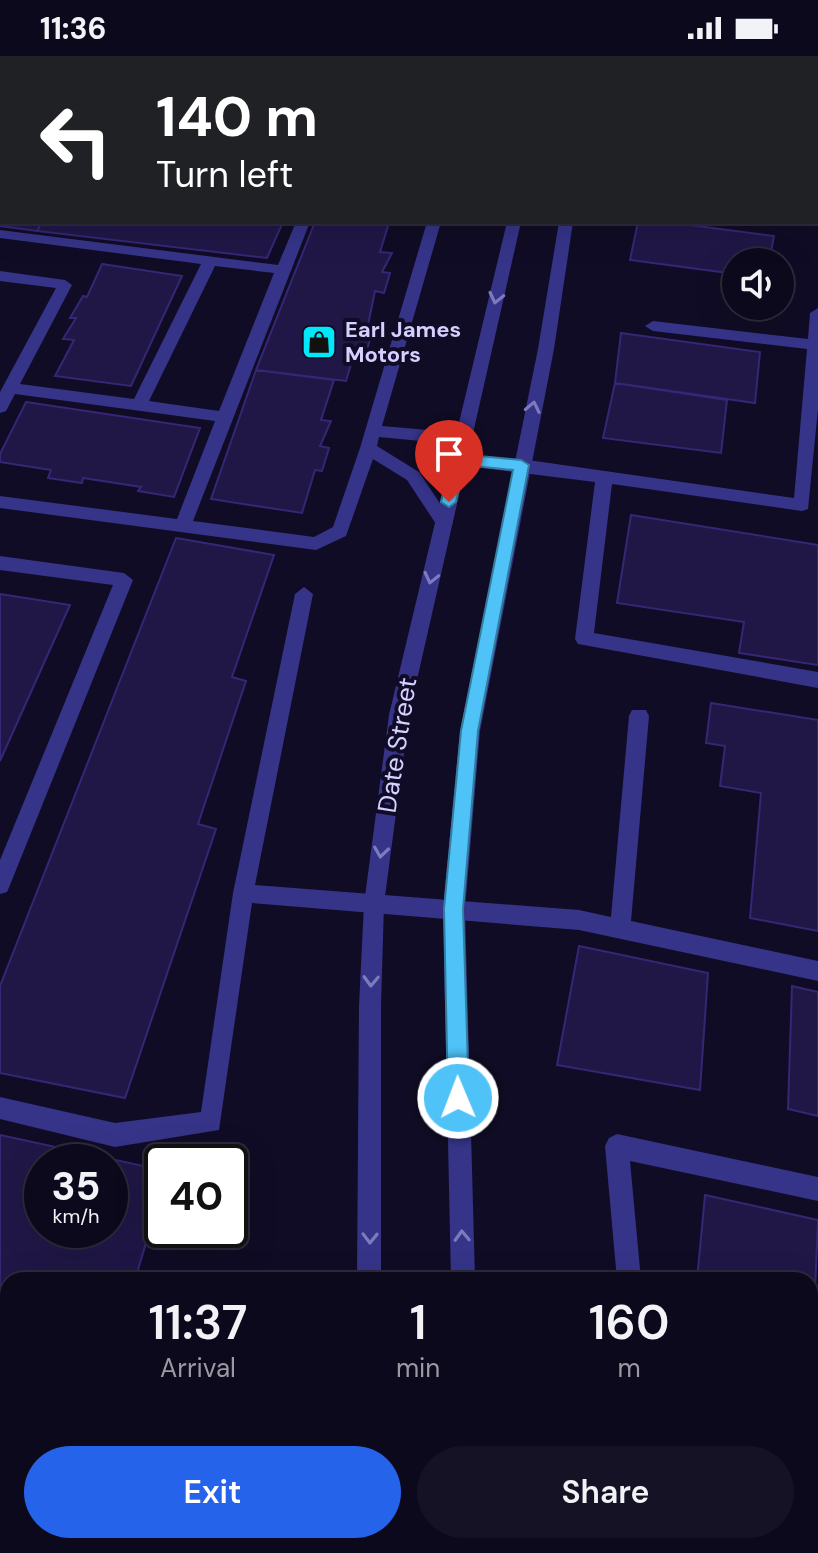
<!DOCTYPE html>
<style>
:root{--surface:#0c091c;--page:#151225;--text:#f1f3f6;--muted:#9a9aa3;--line:#2c2a3b;--accent:#2563eb}
body{margin:0;font-family:"DM Sans",sans-serif;background:var(--page);color:var(--text);height:100vh;display:flex;flex-direction:column;font-size:30px;white-space:nowrap}
*{box-sizing:border-box;margin:0}
p{font-size:26px;color:var(--muted)}
.icon{flex:none;width:44px;height:44px;fill:none;stroke:currentColor;stroke-width:2;stroke-linecap:round;stroke-linejoin:round}
.map{position:relative;flex:1;overflow:hidden}
.side{position:absolute;left:0px;top:1216px;width:818px;height:282px;display:flex;flex-direction:column;background:var(--surface);border-radius:24px 24px 0 0;box-shadow:0 8px 32px #0002,0 0 0 2px var(--line)}
.side>*{flex:none}
.banner{position:absolute;left:0px;top:0px;width:818px;height:168px;box-shadow:0 8px 32px #0002,0 0 0 2px var(--line);background:#202124;color:#fff;overflow:hidden}
.tools{position:absolute;left:722px;top:192px;display:grid;gap:16px}
.tools a{display:grid;place-items:center;width:72px;height:72px;border-radius:50%;background:var(--surface);box-shadow:0 8px 32px #0002,0 0 0 2px var(--line);font-size:40px}
.speed{position:absolute;left:24px;top:1088px;display:flex;gap:16px;font-size:40px;font-weight:700;text-align:center}
.speed>*{display:grid;place-content:center;width:104px;height:104px;border-radius:50%;background:var(--surface);box-shadow:0 8px 32px #0002,0 0 0 2px var(--line);line-height:1}
.speed small{font-size:20px;font-weight:400}
.speed .limit{border:4px solid #111;border-radius:12px;background:#fff;color:#111}
.pin{position:absolute;display:grid;place-items:center;width:68px;height:68px;color:#fff;margin:-82px -34px;border-radius:50% 50% 50% 0;rotate:-45deg;box-shadow:0 0 8px #0007}
.pin .icon{rotate:45deg}
.me{position:absolute;width:88px;margin:-44px;rotate:359deg;stroke-linejoin:round;filter:drop-shadow(0 0 6px #0008)}
.turn{display:flex;align-items:center;gap:28px;height:168px;padding:0 24px;font-size:36px}
.turn .icon{width:104px;height:104px;stroke-width:2.5}
.turn b{display:block;font-size:56px;line-height:68px}
.eta{display:flex;justify-content:space-evenly;align-items:center;height:136px;text-align:center}
.eta b{font-size:48px;font-weight:600;line-height:56px}
.button{display:flex;gap:16px;margin-top:auto;padding:16px 24px}
.button a{flex:1;height:92px;border-radius:48px;background:var(--accent);color:#fff;font-size:32px;font-weight:600;line-height:92px;text-align:center}
.button a+a{background:var(--page);color:var(--text)}
.status{display:flex;justify-content:space-between;align-items:center;height:56px;padding:0 40px;background:var(--surface);direction:ltr}
.status svg{height:22px;fill:currentColor}
.map>svg:first-child{display:block}
.green{fill:#0f2f2d}
.building{fill:#201747;stroke:#352775;stroke-width:2;fill-rule:evenodd}
.lines{fill:none;stroke-linecap:round;stroke-linejoin:round}
.service{fill:#353488;fill-rule:evenodd}
.tertiary{fill:#353488;fill-rule:evenodd}
.oneway{stroke:#7d7abe}
.route{fill:#4fc3f7;stroke:#337fa1;stroke-width:2}
.labels{text-anchor:middle;stroke-width:8;stroke-linejoin:round;paint-order:stroke}
.far-poi-label{font-size:22px;font-weight:bold;fill:#d5d0ff;stroke:#100c25;text-anchor:start}
.street-label{font-size:26px;fill:#d5d0ff;stroke:#100c25}
</style>
<div class="status"><b>11:36</b><svg viewBox="0 0 49 12"><path d="M0 12V9h3v3zM5 12V6h3v6zM10 12V3h3v9zM15 12V0h3v12zM26 1h20v11H26zM47 4h2v5h-2z"/></svg></div>
<div class="map">
<svg width="818" height="1497" viewBox="0 0 818 1497">
<rect width="100%" height="100%" fill="#100c25"/>
<path class="green" d="M0,0H818V137L816,2H2V38Z"/>
<path class="building" d="M0,115L2,166H42L37,175L0,170Z
M42,166H283L267,202L37,175Z
M315,166L389,167L380,196L392,197L382,216L390,217L384,237L375,235L368,269L374,268L368,291L357,288L346,325L256,314Z
M638,166H667L774,180L769,206H736V218L630,204Z
M102,208L182,220L131,330L55,320L74,284L63,283L76,262H70L83,240L87,241Z
M621,277L760,296L755,347L615,327Z
M256,314L334,324L321,364L331,365L320,390L329,392L322,415L315,414L302,457L211,443Z
M615,327L727,344L721,397L603,382Z
M26,346L200,372L174,441L138,435L141,431L83,422L82,427L48,422L51,414L0,406V398Z
M631,459L818,489V609L739,597L744,566L617,547Z
M176,482L274,499L232,621L246,625L198,768L216,773L125,1042L0,1017V930Z
M0,538L70,549L0,705Z
M711,647L818,664V875L750,862L761,737L720,730L725,690L706,687Z
M579,890L708,917L700,1034L557,1009Z
M792,930L818,936V1060L788,1053Z
M0,1079L162,1114V1133L135,1224H8V1264L0,1262ZM42,1106H110V1174H42Z
M705,1139L818,1164L811,1328L810,1224H697Z
M818,1251V1337L814,1336Z
M810,1464L818,1466V1497H709L710,1490H810Z"/>
<g class="lines">
<path class="service" d="M0,97H2V105H0Z
M296,166H310L193,465L314,481L333,471L360,392L427,166H441L382,370L463,377L471,383L463,389L379,381L377,390L419,416L453,467L450,471H438L407,424L373,403L346,480L316,494L0,452V440L177,463L215,365L15,338L6,355L0,357V336L56,232L0,225V215L65,224L72,229L20,328L134,343L201,208L0,182V174L278,209ZM215,210L274,217L219,355L149,345Z
M818,252V353L808,453L802,455L612,428L594,577L818,616V632L578,588L575,583L595,426L459,409L451,403L453,399L521,403L794,442L807,293L653,275L645,270L653,265L808,283L810,257Z
M0,500L124,517L133,524L10,829L7,836L0,838V804L113,529L0,514Z
M304,531L313,538L255,829L579,854L611,861L629,660L632,654H646L649,660L631,865L818,905V925L579,874L252,847L219,1074L115,1091L0,1063V1041L115,1067L201,1056L233,837L295,538Z
M617,1078L818,1121V1145L630,1105L641,1224H617L605,1090L609,1082Z
M282,1490H318L315,1497H279Z
M636,1490H664V1497H636Z"/>
<path class="tertiary" d="M0,45H2V53H0Z
M816,143H818V152H816Z
M507,166H521L409,659L384,848L381,950V1224H357L359,950L364,848L389,659Z
M559,166H573L554,293L480,675L465,853L475,1224H451L443,853L460,675L538,293Z
M351,1490H379V1497H351Z
M456,1490H484V1497H456Z"/>
</g>
<defs><path id="oneway-chevron" d="M-2-3.5L2.5 0L-2 3.5" fill="none" stroke-width="1.6" stroke-linecap="round" stroke-linejoin="round" transform="scale(2)"/></defs>
<g class="oneway">
<use href="#oneway-chevron" transform="translate(496 242) rotate(103)"/>
<use href="#oneway-chevron" transform="translate(533 351) rotate(-78)"/>
<use href="#oneway-chevron" transform="translate(431 522) rotate(103)"/>
<use href="#oneway-chevron" transform="translate(381 796) rotate(98)"/>
<use href="#oneway-chevron" transform="translate(371 925) rotate(92)"/>
<use href="#oneway-chevron" transform="translate(462 1180) rotate(-92)"/>
<use href="#oneway-chevron" transform="translate(370 1182) rotate(91)"/>
</g>
<path class="route" d="M459,398L521,404L529,409L478,675L463,853L469,1042L466,1049L458,1052L451,1049L448,1042L444,853L461,675L513,414L465,409L456,446L449,451L441,446L451,403Z"/>
<defs>
<g id="shop-square" transform="scale(1.8)"><rect x="-9" y="-9" width="18" height="18" rx="4" fill="#00e7fb" stroke="#100c25"/><path d="M-5-2.5h2.3a2.7 3.5 0 0 1 5.4 0H5L5.5 6h-11ZM-1.5-2.5h3a1.5 2.3 0 0 0-3 0Z" fill="#111"/></g>
</defs>
<g fill-rule="evenodd">
<use href="#shop-square" x="319" y="286"/>
</g>
<g class="labels">
<g class="far-poi-label">
<text x="345" y="281">Earl James<tspan x="345" dy="25">Motors</tspan></text>
</g>
<g class="street-label">
<text transform="translate(397 689) rotate(-81)" y="9">Date Street</text>
</g>
</g>
</svg>
<div class="tools">
<a><svg class="icon" aria-label="sound" viewBox="0 0 24 24"><path d="M4 9h4l5-4v14l-5-4H4zM17 9q2 3 0 6"/></svg></a>
</div>
<div class="speed"><div>35<small>km/h</small></div><div class="limit">40</div></div>
<div class="pin" style="left:449px;top:446px;background:#d93025"><svg class="icon" aria-label="arrive" viewBox="0 0 24 24"><path d="M6 21V4h12l-3 4 3 4H6"/></svg></div>
<svg class="me" style="left:458px;top:1042px" viewBox="-20 -20 40 40"><circle r="17" fill="#4fc3f7" stroke="#fff" stroke-width="3"/><path d="M0-11L8 9 0 5-8 9z" fill="#fff"/></svg>
<div class="banner">
<div class="turn"><svg class="icon" aria-label="left" viewBox="0 0 24 24"><path d="M17 20v-9H6M10 6l-5 5 5 5"/></svg><div><b>140 m</b>Turn left</div></div>
</div>
<section class="side">
<div class="eta">
<div><b>11:37</b><p>Arrival</p></div>
<div><b>1</b><p>min</p></div>
<div><b>160</b><p>m</p></div>
</div>
<div class="button"><a>Exit</a><a>Share</a></div>
</section>
</div>
